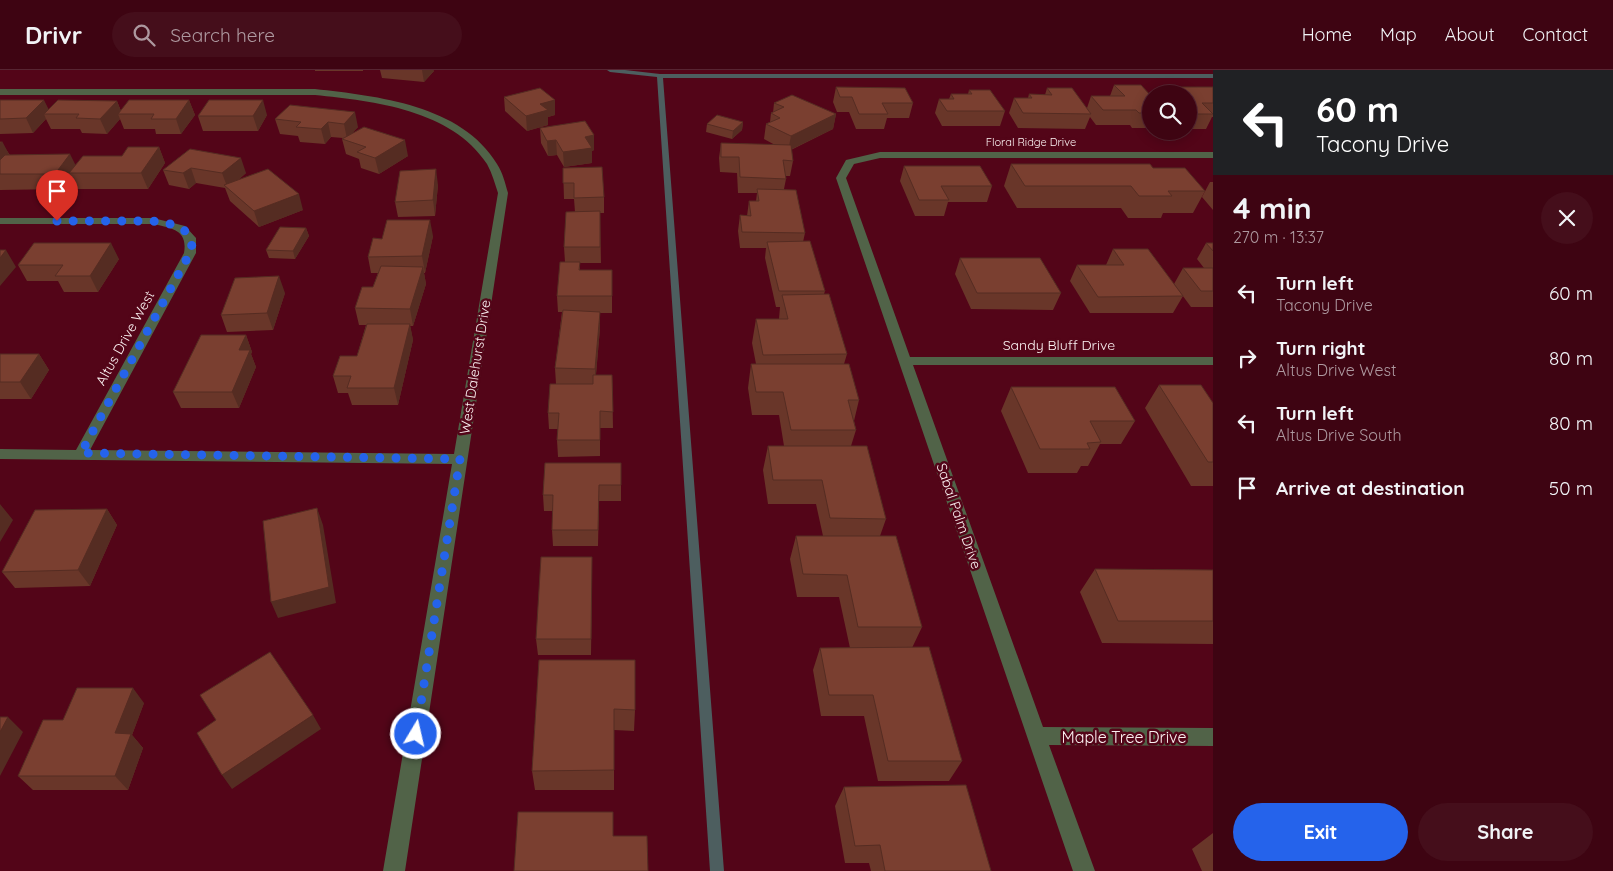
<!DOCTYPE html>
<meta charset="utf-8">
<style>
:root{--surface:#3e0412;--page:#450e1b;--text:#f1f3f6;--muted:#ad989f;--line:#572532;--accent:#2563eb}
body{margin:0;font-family:Quicksand,sans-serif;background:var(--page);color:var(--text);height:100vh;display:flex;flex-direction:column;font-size:19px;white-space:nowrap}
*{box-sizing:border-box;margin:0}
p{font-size:16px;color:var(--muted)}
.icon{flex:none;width:28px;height:28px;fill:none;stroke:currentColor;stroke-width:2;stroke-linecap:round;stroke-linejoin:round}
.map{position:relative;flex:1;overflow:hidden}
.drawer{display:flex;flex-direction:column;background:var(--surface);width:400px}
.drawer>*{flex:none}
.hud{background:#202124;color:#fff;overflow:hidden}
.controls{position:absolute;left:1142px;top:15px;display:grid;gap:10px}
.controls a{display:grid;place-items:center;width:55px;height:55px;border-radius:50%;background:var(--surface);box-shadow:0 2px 12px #0003,0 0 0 1px var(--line);font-size:25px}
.pin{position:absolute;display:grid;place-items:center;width:42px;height:42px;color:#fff;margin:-51px -21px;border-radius:50% 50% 50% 0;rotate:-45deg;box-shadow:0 0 5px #0007}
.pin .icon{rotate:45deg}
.me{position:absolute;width:55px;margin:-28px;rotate:9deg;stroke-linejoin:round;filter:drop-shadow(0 0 4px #0008)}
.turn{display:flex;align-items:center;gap:18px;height:105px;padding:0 20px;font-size:22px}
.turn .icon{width:65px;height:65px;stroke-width:2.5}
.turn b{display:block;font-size:35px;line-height:42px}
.round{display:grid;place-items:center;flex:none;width:52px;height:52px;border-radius:26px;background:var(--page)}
.overview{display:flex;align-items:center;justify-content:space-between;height:85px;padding:0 20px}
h1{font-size:30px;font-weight:700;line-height:38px}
.action{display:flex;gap:10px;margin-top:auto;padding:10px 20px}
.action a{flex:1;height:58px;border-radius:30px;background:var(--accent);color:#fff;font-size:20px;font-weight:700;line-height:58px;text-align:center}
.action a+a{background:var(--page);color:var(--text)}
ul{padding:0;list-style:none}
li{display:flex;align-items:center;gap:15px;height:65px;padding:0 20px}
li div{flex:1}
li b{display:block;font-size:19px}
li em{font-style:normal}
header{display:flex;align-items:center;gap:30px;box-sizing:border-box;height:70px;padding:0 25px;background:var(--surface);border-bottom:1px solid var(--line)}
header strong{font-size:24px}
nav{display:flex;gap:28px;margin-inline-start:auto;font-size:18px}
.search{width:350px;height:45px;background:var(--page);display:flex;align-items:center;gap:12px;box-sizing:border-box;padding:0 18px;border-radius:28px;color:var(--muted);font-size:19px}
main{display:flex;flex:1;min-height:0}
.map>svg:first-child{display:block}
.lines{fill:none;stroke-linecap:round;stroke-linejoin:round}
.stream{fill:#4d5e5f;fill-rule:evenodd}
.street{fill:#516348;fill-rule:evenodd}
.wall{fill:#693629}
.shaded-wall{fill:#552c22}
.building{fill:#7a3f30;stroke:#552c22}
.route{stroke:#2563eb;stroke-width:9;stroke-dasharray:0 16.2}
.labels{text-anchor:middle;stroke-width:5;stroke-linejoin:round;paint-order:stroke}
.far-street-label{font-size:11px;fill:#fbf1f1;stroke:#530518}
.street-label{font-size:14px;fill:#fbf1f1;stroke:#530518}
.near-street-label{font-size:16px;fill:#fbf1f1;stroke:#530518}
</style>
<header>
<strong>Drivr</strong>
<div class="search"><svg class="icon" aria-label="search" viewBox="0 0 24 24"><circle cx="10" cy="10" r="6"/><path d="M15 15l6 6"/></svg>Search here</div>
<nav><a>Home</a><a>Map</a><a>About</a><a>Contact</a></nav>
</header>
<main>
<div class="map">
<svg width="1213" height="801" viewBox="0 0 1213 801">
<rect width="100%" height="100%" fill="#530518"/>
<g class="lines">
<path class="stream" d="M607,0H625L660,4H1213V8H663L724,801H710L657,7L610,2Z"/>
<path class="street" d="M0,19H315C377,26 462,35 497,94C503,103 505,113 508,123L405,801H383L452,394L0,389V379L76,380L184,183C188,160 172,158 153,154H0V148H153L185,156L196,168V183L90,380L454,384L498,123C495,114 492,103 487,94C452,40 374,31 315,25H0Z
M880,82H1213V88H880L854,94L846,108L910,287H1213V295H913L1043,657L1213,658V676L1049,675L1095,801H1073L836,108L846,90Z"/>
</g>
<path class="wall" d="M315,0H363V1H315Z
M380,0H433L434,1L424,12L382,8Z
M1114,15L1151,26V58H1132L1130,55H1096L1090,47L1085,59L1018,58L1009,43L1014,28H1028L1029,24L1045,25L1047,18L1087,38L1091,26H1110Z
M836,17L913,33L909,48H887L884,59H856L849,42H837L833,32Z
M1160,17H1213V47H1212L1206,59H1189V24H1156Z
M969,20L1005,41L1000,56H942L935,43L939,29H949L951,24H968Z
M504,27L555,45L548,47V55L527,61L505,41Z
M0,30L48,39L117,31L121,41L189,30L195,45L181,64H156L155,59H124L120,49L107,64L82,63L80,59H51L46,49L33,63L0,64Z
M774,33L836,44L833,59L791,80L793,91L790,106H786V109L784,119L805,163L803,172L825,221L824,224L847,284L844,294L859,330L854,351L856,360L851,376L886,449L880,466L922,557L912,578L962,691L949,711H878L864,646H821L813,600L820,578H850L839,527H797L790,489L796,466H823L816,434H768L763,400L768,376H784L779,345H752L748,318L751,294H756L752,273L756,249H779L780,237H776L765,188L766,178H740L738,161L740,145L747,146L749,131H756L757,123H738L737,103L720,102L719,88L721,73L775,75L764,69L766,54L770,52L771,43H773Z
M290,35L358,57L352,63L408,86L379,104L361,98L359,89L346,84L342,69L343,68L331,67L325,74L300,72L298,66L280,64L275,49Z
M267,45L258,61H203L198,46Z
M743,52L742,60L732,69L706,62L707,54Z
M540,58L594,65V80L592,81V93L564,97L557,85L548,86L541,73Z
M0,71L10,85L76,95L122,86L159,77L165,93L148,119H77L71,108L62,119L0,120Z
M190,79L246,103L237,111L303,140L259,157L230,131L225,118L196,113L189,119L169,115L163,100Z
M1011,94L1153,98L1205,121L1193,143H1163L1161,148H1128L1121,138H1017L1004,116Z
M904,96L992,116L987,132H948L944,146H915L900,111Z
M563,98L604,127V143H600L601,193H580V200H612V243H600V258L596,305H612L613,358H600V386L558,387L557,370L558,359H549L548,343L556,314L555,298L562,242H558L557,226L565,192L564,177L575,142L574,129H564Z
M1210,112H1213V140L1202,127Z
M438,115L435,146L398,147L395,132Z
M306,158L309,166L295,189L269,188L266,180Z
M433,166L425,203H424L426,214L413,256H410L413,270L398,335H352L348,323H338L333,306L357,286L366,255H359L355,238L373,217L378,203H371L368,187L382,169Z
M1206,173H1213V237H1191L1174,214L1183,198H1204L1197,189Z
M1113,179L1183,226L1173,243H1090L1070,211L1077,195H1106Z
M960,188L1061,223L1053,240L971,239L955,204Z
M119,189L98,222H64L58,211H27L18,195Z
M285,223L273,260L227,262L221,245Z
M246,265L252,282L251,284L256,297L239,338H181L173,322Z
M0,284H39L49,300L31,329H0Z
M1159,315L1213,333V416H1191L1145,338Z
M1011,317L1135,351L1121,374H1100L1088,396H1081L1077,403H1028L1001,341Z
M545,393L621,415V431H599L598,476H553L552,460L553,441H544L543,425Z
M107,439L117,455L90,516L15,518L2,502Z
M592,487L591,585H538L536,569Z
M1095,499L1213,500V574L1102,573L1080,522Z
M539,590L635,640L634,661L614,660V720H535L532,701Z
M144,633L132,665L143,678L128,720H33L18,706L63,650Z
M844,717L991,801H871L869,793H845L835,736Z
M1213,763V801H1202L1192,779Z"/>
<path class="shaded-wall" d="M422,0H433L434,1L424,12Z
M44,30L51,44H44L46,49L33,63L26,48Z
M189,30L195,45L181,64L176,49Z
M263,30L267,45L258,61L253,46Z
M555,30V45L548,47V55L527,61L526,46L540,34Z
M117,31L122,44H118L120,49L107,64L100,49Z
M355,42L358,57L347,69L344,54Z
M836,44L833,59L788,81L791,66Z
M328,52L331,67L325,74L321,59Z
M743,52L742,60L732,69L733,61Z
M594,65V80L592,81V93L564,97L563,82L585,67Z
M405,70L408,86L379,104L375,88Z
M556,70L557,85L548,86L547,71Z
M2,71L10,86L0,97V73Z
M159,77L165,93L148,119L141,103Z
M70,84L78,100L69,103L71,108L62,119L55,104Z
M241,88L246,103L228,119L222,103Z
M191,98L196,113L189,119L183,103Z
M436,99L438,115L435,146L433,130Z
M299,124L303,140L259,157L254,141Z
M430,150L433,166L425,203L422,186Z
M306,158L309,166L295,189L293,181Z
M111,173L119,189L98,222L90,206Z
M6,180L16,197L0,216V188Z
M423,197L426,214L413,256L410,239Z
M279,206L285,223L273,260L267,243Z
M600,242V258L595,315V299Z
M410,254L413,270L398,335L394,318Z
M246,265L252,282L251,284L256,297L239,338L232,322L239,280Z
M39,284L49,300L31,329L20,312Z
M0,434L13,450L0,472Z
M317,438L323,455L336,533L278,548L271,532Z
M107,439L117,455L90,516L78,500Z
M592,487V503L591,585V569Z
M133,618L144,633L132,665L143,678L128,720L115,706V663Z
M313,645L321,659L232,719L222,705Z
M8,647L23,662L0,706V662Z"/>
<path class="building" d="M1114,15H1141L1151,26V43H1139L1136,40H1103L1091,26H1125Z
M836,17L905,18L913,33H882L888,44H859L852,27H840Z
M1160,17H1213V33H1202L1213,44H1189V24H1167Z
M540,18L555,30L540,34L548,40L526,46L504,27Z
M1047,18H1072L1091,44L1023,43L1014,28H1032L1029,24L1052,25Z
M969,20H990L1005,41H947L939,29H954L951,24H972Z
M792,25L836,44L791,66L766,54L780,48L771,43L784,37L774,33Z
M0,30H44L26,48L0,49Z
M58,30L117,31L100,49L76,48L79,44H44Z
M129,30H189L176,49H151L154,44H118Z
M209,30H263L253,46H198Z
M290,35L355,42L344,54L328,52L321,59L296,57L301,52L275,49Z
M717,45L743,52L733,61L707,54Z
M585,51L594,65L585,67L592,78L563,82L556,70L547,71L540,58Z
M364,57L405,70L375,88L357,82L366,77L342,69Z
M721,73L791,75L793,91L783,90L786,109L740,107L739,87H721Z
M128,77H159L141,103H69L83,86H122Z
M190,79L241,88L222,103L191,98L183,103L163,100Z
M70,84L55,104H0V90L5,85Z
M1011,94H1150L1153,98H1185L1205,121H1168L1172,126H1139L1131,116H1025Z
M904,96H980L992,116H941L949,130H919Z
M602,97L604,127L574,128V113H563V98Z
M268,99L299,124L254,141L224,115Z
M436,99L433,130L395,132L400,101Z
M757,119L796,120L805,163L742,162L740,145L751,146L749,131H759Z
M600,141V177H564L566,142Z
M387,150H430L422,186L368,187L373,168L382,169Z
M280,157L306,158L293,181L266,180Z
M810,171L825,221H779L767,172Z
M34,173H111L90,206H55L63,195H18Z
M1206,173H1213V181Z
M1113,179H1148L1183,226L1098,227L1077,195H1124Z
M0,180H6L0,188Z
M960,188H1040L1061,223H977Z
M560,192H580L579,200H612V226H557Z
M381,196L423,197L410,239L355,238L362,217H373Z
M1183,198H1213V221H1201Z
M279,206L267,243L221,245L235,208Z
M829,224L847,284L763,285L756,249H788L782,225Z
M563,240L600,242L595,299L555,298Z
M367,254H410L394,318H347L351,306H333L340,286H357Z
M201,265H246L239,280H250L232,322H173Z
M0,284H39L20,312H0Z
M751,294H849L859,330H848L856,360H791L783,322H756Z
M593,305H612L613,342L600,341V370H557L559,343H548L550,314H593Z
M1159,315H1201L1213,333V392H1208Z
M1011,317H1115L1135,351H1090L1101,372L1087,373L1090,379H1040Z
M768,376H867L886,449L830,448L822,410H773Z
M545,393H621V415H599L598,460H552L553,425H543Z
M317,438L329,517L271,532L263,451Z
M107,439L78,500L2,502L35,440Z
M796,466H896L922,557H858L847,505L803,504Z
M541,487H592L591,569H536Z
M1095,499L1213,500V551H1118Z
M929,577L962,691H888L873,625H829L820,578Z
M270,582L313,645L222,705L197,663L216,650L200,625Z
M539,590H635V640L614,639V700L532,701Z
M77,618H133L115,663L131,664L115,706H18L43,650H63Z
M0,647H8L0,662Z
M966,715L991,801H885L880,775L855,776L844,717Z
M518,742H613V766H647L648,801H514Z"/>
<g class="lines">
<path class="route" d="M57,151H152L168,153L185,161L192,176L190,183L81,383L460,389L416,664"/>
</g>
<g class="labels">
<g class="far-street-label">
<text x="1031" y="76">Floral Ridge Drive</text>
</g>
<g class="street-label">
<text transform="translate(125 268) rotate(-61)" y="5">Altus Drive West</text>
<text x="1059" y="280">Sandy Bluff Drive</text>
<text transform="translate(475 297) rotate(-81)" y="5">West Dalehurst Drive</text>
<text transform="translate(959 446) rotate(71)" y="5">Sabal Palm Drive</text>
</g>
<g class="near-street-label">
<text x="1124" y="673">Maple Tree Drive</text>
</g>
</g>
</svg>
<div class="controls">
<a><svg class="icon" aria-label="search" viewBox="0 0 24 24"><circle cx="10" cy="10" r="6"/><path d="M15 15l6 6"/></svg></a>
</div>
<div class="pin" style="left:57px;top:151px;background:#d93025"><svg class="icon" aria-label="arrive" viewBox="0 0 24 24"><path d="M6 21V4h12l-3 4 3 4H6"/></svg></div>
<svg class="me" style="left:416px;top:664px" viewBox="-20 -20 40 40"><circle r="17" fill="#2563eb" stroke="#fff" stroke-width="3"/><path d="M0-11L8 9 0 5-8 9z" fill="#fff"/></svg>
</div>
<section class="drawer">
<div class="hud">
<div class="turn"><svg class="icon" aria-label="left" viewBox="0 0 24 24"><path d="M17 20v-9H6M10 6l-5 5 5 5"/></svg><div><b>60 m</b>Tacony Drive</div></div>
</div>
<div class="overview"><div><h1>4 min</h1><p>270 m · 13:37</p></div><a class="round"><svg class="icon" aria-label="close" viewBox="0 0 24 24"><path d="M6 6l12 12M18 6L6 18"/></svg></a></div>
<ul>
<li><svg class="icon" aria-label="left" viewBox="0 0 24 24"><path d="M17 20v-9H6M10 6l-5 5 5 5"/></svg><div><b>Turn left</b><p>Tacony Drive</p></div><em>60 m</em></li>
<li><svg class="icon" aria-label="right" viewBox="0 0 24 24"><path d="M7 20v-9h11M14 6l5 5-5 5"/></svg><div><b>Turn right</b><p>Altus Drive West</p></div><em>80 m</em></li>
<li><svg class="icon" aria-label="left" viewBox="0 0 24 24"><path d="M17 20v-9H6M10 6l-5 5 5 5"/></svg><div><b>Turn left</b><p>Altus Drive South</p></div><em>80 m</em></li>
<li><svg class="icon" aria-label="arrive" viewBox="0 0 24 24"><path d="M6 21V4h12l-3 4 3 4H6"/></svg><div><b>Arrive at destination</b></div><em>50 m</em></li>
</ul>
<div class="action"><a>Exit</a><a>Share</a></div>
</section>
</main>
